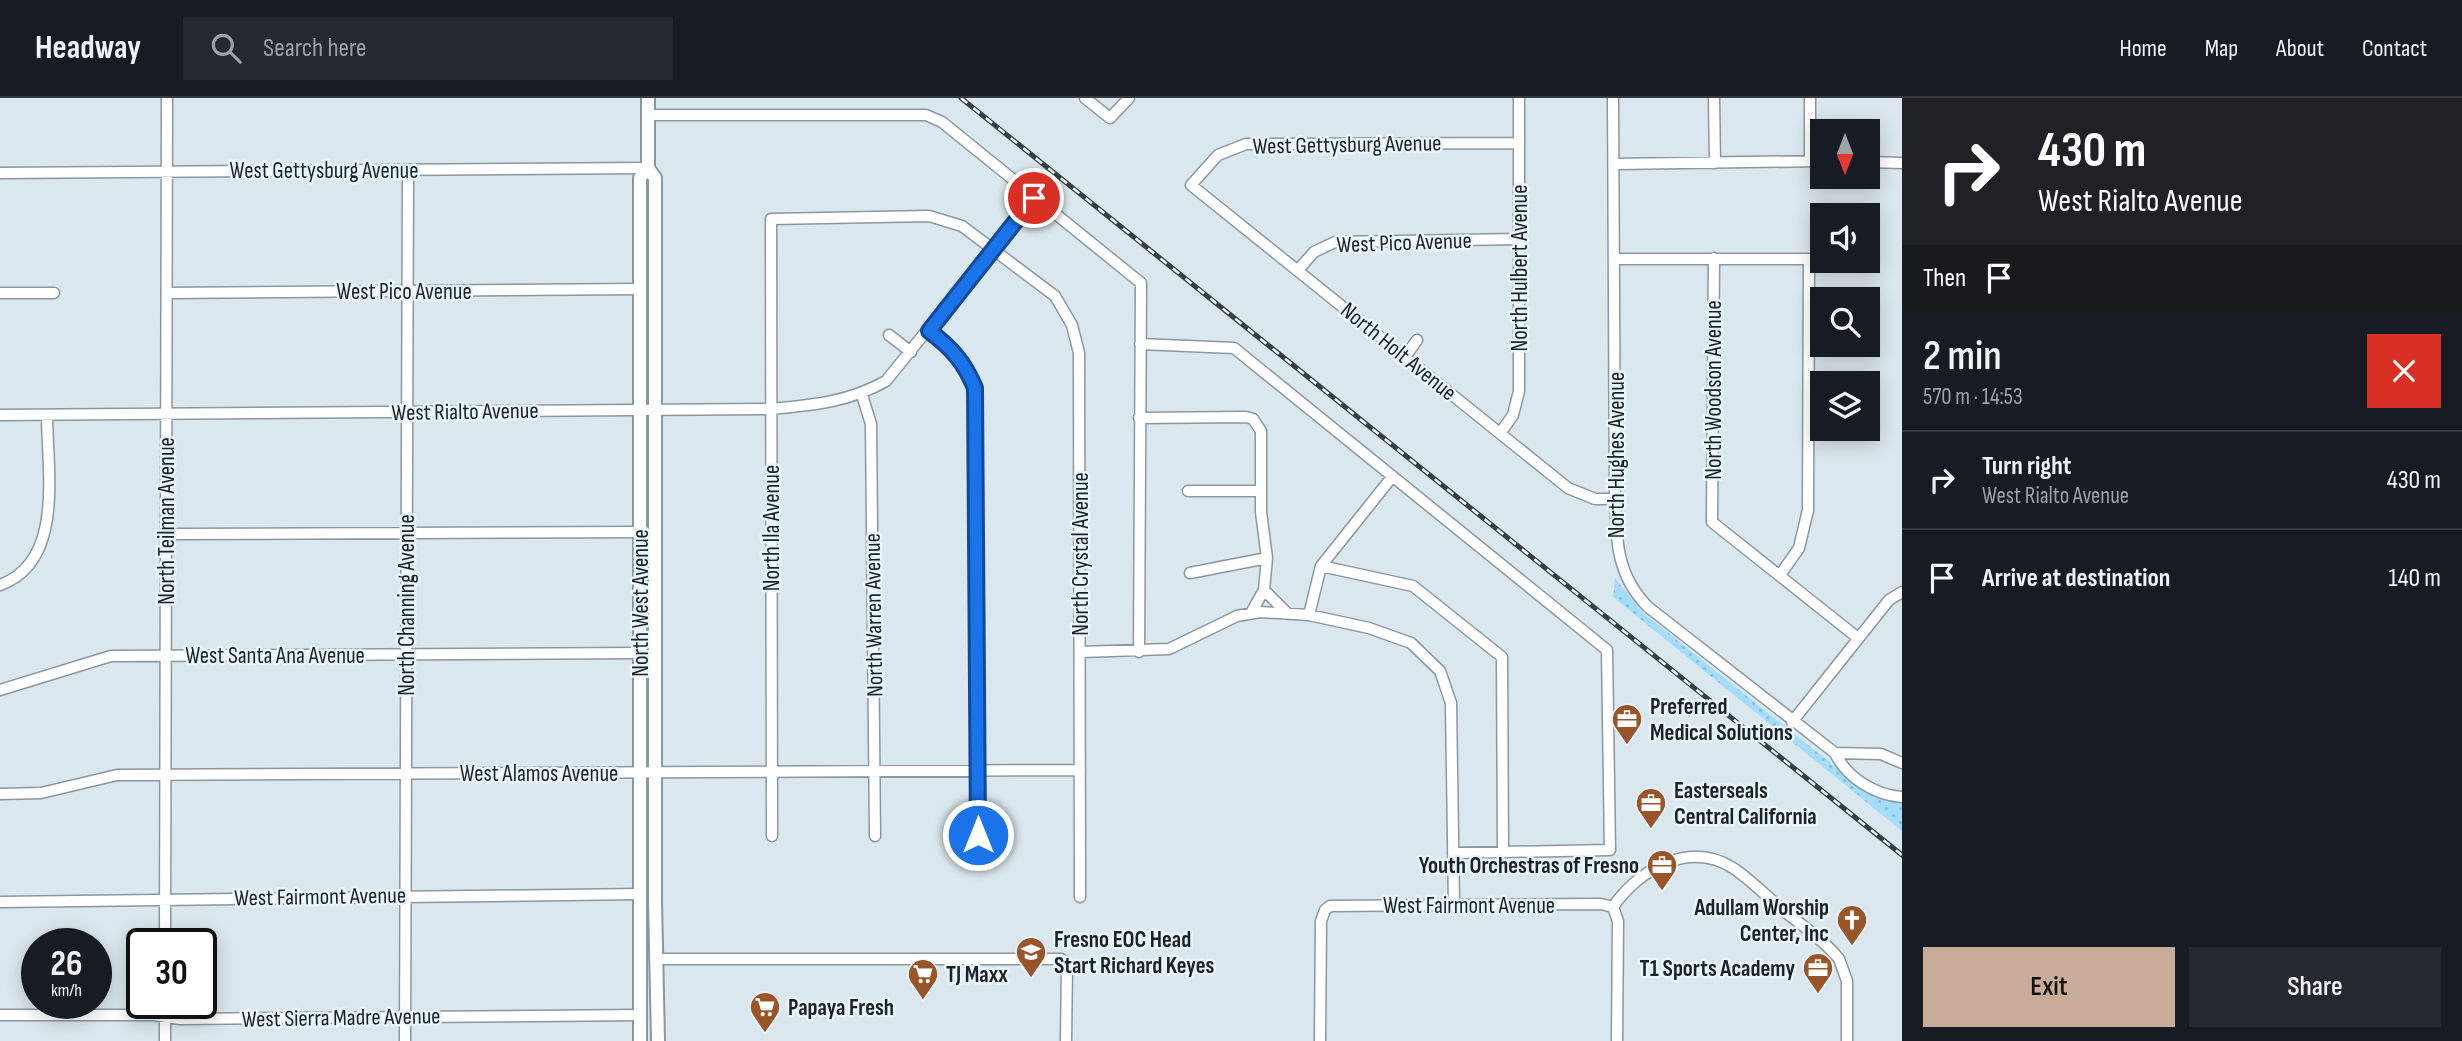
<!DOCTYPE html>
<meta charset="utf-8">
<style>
:root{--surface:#171b24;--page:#242831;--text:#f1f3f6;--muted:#9ea1a6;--line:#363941;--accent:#c9ab99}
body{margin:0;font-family:"Sofia Sans Condensed",sans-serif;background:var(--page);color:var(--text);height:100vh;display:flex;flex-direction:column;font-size:26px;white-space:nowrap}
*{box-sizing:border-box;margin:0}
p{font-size:23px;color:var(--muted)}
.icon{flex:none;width:38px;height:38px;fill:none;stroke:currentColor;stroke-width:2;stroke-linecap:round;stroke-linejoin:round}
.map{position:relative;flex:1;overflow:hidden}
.details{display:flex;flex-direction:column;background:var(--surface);width:560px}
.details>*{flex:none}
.hud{background:#202124;color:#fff;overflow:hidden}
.needle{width:46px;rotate:180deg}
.tools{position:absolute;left:1810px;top:21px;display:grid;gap:14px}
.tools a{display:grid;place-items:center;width:70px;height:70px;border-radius:0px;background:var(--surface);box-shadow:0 4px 18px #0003;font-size:35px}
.speed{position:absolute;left:21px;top:830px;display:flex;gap:14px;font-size:35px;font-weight:700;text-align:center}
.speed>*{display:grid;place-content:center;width:91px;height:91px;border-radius:50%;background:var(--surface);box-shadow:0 4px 18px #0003;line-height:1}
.speed small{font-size:18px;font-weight:400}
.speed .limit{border:4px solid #111;border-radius:10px;background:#fff;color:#111}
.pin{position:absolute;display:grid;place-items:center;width:60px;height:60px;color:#fff;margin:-30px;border:4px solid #fff;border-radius:50%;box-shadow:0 2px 7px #0007}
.me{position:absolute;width:77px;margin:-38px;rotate:0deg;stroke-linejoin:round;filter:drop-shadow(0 0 5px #0008)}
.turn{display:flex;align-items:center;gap:24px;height:147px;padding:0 21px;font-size:32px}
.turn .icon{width:91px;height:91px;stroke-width:2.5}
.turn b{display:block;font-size:49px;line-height:60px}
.then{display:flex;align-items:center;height:66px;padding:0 21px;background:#0003;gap:14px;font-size:26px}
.round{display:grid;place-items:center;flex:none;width:74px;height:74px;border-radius:0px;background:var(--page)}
.overview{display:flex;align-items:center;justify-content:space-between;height:119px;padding:0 21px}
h1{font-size:42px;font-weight:600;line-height:52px}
.action{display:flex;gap:14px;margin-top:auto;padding:14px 21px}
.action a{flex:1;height:80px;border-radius:0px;background:var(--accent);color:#111;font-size:28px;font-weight:600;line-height:80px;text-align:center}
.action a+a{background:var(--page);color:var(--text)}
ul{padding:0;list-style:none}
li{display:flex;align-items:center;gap:21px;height:98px;padding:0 21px;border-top:2px solid var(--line)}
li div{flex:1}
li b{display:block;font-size:26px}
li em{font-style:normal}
header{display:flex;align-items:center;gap:42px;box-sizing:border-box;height:98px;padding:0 35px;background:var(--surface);border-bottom:2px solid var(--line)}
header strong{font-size:33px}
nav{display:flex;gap:38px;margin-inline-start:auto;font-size:24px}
.search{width:490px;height:63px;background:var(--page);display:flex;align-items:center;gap:18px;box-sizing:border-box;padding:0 24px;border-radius:0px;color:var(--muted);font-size:26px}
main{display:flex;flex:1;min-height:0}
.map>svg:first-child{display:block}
.grass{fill:url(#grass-dots)}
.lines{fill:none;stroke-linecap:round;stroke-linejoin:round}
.minor-casing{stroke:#8b979d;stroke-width:13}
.major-casing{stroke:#8b979d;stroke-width:16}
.minor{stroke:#fff;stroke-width:10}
.major{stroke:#fff;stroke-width:12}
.rail-casing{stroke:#383e41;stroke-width:5}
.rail{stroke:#e8f5fc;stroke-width:2.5;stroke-dasharray:8;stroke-linecap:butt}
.route-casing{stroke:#114b97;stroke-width:18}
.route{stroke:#1a73e8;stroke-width:12}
.labels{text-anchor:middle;stroke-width:5;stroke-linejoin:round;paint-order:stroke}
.street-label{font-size:23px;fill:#1c2123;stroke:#e8f5fc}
.poi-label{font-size:23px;font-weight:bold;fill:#1c2123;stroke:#e8f5fc;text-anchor:start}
</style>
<header>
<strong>Headway</strong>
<div class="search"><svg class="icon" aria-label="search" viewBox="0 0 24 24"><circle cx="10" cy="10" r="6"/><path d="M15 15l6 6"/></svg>Search here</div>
<nav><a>Home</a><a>Map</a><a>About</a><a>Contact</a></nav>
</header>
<main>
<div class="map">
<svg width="1902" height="943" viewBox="0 0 1902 943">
<defs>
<pattern id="grass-dots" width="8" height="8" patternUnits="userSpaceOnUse" patternTransform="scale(1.75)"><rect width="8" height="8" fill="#a3ddfa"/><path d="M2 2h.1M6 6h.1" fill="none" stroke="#8cbdd6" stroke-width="1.8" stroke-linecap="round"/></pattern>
</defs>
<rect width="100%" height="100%" fill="#dbe7ee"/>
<path class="grass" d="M1615,480L1642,514L1867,694L1882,701L1902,703V733L1613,499Z"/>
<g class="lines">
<g class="minor-casing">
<path id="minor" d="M1085,0L1110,20L1129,0
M1613,0L1615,401C1616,443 1617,478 1648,509L1835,655C1847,680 1875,697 1902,699
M1714,0L1715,65
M1810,0V63
M648,17H926L942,24L1141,185L1139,554
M1519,45L1246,46L1218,57L1191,87L1568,390L1595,401H1615
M1867,64L1902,65
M1615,66L1822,63
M0,75L648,70
M1714,160L1712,424L1858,540
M1616,161H1809L1808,412L1799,450L1780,477
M1298,172L1314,154L1335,144L1519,141
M0,195H54
M167,195L641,191
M929,233C952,250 965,264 975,290L978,737
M889,237L911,254
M1140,246L1234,250L1607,552L1610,752L1453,755
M1405,259L1417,242
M862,297L871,326L875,738
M0,317L771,311C813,307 849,304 886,283L1034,100
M1139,320L1246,319L1253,321L1261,333V414L1267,460L1190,475
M1501,334L1513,317L1519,293V0
M1188,393H1261
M167,436L645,434
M1321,468L1413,488L1502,559L1503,754
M0,487C65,464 47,372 47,317
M1264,492L1267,460
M1251,515L1264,492L1288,516
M1309,517L1321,468L1392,379
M1081,554L1169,551L1237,518L1260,514L1309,517L1369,530L1411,545L1440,573L1451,605L1454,807
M0,592L111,558L640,555
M1792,624L1889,502L1902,494
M1835,655L1881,656L1902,665
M0,696L41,695L117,677L1080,672
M772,738L771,121L929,118L962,128L1055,198L1072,227L1079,255L1080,799
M0,804L640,796
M1613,809C1638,772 1689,742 1733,770C1750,781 1766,798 1782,811C1801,827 1824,842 1839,861L1847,883V943
M1613,809L1618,823L1617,943
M165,845L167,0
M655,861H1061L1067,868L1066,943
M0,917H154L180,921L640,917
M165,943V905
M405,943L408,72
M1320,943L1321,823L1325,812L1330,808L1601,806L1613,809"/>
</g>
<g class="major-casing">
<path id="major" d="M648,0V70L655,80V803L658,943
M640,943V80L648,70"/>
</g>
<use href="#minor" class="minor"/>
<use href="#major" class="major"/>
<g class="rail-casing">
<path id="rail" d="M961,0L1902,757"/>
</g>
<use href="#rail" class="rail"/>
</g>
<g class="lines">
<g class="route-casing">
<path id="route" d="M978,737L975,290C964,264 952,250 929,233L1034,100"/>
</g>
<use href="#route" class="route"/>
</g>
<defs>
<g id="office-pin" transform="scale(1.575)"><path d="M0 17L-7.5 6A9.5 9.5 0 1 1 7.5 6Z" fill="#995428" stroke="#e8f5fc"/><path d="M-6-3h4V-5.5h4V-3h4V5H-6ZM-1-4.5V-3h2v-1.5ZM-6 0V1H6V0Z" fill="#fff"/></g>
<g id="church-pin" transform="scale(1.575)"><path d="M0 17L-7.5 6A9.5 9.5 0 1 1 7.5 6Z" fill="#995428" stroke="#e8f5fc"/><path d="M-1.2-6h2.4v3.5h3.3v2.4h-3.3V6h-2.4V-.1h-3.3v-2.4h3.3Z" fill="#fff"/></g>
<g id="school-pin" transform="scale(1.575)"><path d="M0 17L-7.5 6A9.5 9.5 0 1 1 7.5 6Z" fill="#995428" stroke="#e8f5fc"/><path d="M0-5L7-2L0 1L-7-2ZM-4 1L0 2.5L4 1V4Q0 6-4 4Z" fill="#fff"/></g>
<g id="supermarket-pin" transform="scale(1.575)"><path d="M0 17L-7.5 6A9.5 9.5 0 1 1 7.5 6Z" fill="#995428" stroke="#e8f5fc"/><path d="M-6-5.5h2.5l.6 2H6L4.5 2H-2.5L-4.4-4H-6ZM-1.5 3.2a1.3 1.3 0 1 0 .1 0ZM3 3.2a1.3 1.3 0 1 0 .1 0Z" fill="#fff"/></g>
</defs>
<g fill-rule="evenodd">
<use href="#office-pin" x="1627" y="621"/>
<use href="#office-pin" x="1651" y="705"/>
<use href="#office-pin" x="1662" y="767"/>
<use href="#church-pin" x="1852" y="822"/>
<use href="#school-pin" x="1031" y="854"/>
<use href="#office-pin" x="1818" y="870"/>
<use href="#supermarket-pin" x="923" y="876"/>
<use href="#supermarket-pin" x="765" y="909"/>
</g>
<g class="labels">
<g class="street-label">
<text transform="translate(1347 46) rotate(-1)" y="8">West Gettysburg Avenue</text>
<text x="324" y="80">West Gettysburg Avenue</text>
<text transform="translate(1404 144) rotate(-2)" y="8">West Pico Avenue</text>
<text transform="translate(1519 170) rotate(-90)" y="8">North Hulbert Avenue</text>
<text x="404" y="201">West Pico Avenue</text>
<text transform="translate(1399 253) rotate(39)" y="8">North Holt Avenue</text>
<text transform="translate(1713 292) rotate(-90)" y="8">North Woodson Avenue</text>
<text transform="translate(465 313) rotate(-1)" y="8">West Rialto Avenue</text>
<text transform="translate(1616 357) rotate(-90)" y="8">North Hughes Avenue</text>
<text transform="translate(166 423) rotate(-90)" y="8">North Teilman Avenue</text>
<text transform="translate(771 430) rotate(-90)" y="8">North Ila Avenue</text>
<text transform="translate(1080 456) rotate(-90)" y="8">North Crystal Avenue</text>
<text transform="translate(640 505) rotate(-90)" y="8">North West Avenue</text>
<text transform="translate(406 507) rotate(-90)" y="8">North Channing Avenue</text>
<text transform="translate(873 517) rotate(-91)" y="8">North Warren Avenue</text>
<text x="275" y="565">West Santa Ana Avenue</text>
<text x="539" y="683">West Alamos Avenue</text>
<text transform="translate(320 798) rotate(-1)" y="8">West Fairmont Avenue</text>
<text x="1469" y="815">West Fairmont Avenue</text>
<text transform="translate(341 919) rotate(-1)" y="8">West Sierra Madre Avenue</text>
</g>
<g class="poi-label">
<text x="1650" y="616">Preferred<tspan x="1650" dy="26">Medical Solutions</tspan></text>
<text x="1674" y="700">Easterseals<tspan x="1674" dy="26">Central California</tspan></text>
<text x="1639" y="775" text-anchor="end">Youth Orchestras of Fresno</text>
<text x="1829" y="817" text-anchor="end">Adullam Worship<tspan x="1829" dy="26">Center, Inc</tspan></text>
<text x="1054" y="849">Fresno EOC Head<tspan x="1054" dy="26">Start Richard Keyes</tspan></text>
<text x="1795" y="878" text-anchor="end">T1 Sports Academy</text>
<text x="946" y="884">TJ Maxx</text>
<text x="788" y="917">Papaya Fresh</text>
</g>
</g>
</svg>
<div class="tools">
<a><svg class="needle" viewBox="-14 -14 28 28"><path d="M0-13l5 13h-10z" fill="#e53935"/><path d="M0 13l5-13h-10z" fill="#9ea1a6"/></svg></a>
<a><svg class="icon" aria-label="sound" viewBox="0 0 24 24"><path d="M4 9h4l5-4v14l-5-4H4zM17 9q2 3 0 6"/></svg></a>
<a><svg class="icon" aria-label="search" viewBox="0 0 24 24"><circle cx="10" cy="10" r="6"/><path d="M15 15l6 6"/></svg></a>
<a><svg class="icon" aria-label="layers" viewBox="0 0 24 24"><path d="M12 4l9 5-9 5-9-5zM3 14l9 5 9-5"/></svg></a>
</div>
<div class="speed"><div>26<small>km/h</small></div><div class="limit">30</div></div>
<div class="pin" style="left:1034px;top:100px;background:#d93025"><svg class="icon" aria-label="arrive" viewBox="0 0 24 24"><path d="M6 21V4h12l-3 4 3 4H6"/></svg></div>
<svg class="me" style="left:978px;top:737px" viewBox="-20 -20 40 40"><circle r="17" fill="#1a73e8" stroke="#fff" stroke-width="3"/><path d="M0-11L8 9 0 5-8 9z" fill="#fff"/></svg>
</div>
<section class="details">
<div class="hud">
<div class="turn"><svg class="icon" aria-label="right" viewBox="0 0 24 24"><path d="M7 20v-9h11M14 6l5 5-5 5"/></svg><div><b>430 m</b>West Rialto Avenue</div></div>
<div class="then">Then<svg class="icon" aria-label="arrive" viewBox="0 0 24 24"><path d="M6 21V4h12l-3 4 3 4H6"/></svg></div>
</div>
<div class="overview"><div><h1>2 min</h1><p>570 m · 14:53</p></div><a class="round" style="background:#d93025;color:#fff"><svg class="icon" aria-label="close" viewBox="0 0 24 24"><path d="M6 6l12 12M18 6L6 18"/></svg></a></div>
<ul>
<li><svg class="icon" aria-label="right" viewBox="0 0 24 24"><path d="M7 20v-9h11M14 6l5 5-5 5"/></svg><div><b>Turn right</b><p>West Rialto Avenue</p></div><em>430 m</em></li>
<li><svg class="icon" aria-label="arrive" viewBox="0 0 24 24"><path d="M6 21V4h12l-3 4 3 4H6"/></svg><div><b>Arrive at destination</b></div><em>140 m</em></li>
</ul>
<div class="action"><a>Exit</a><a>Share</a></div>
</section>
</main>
